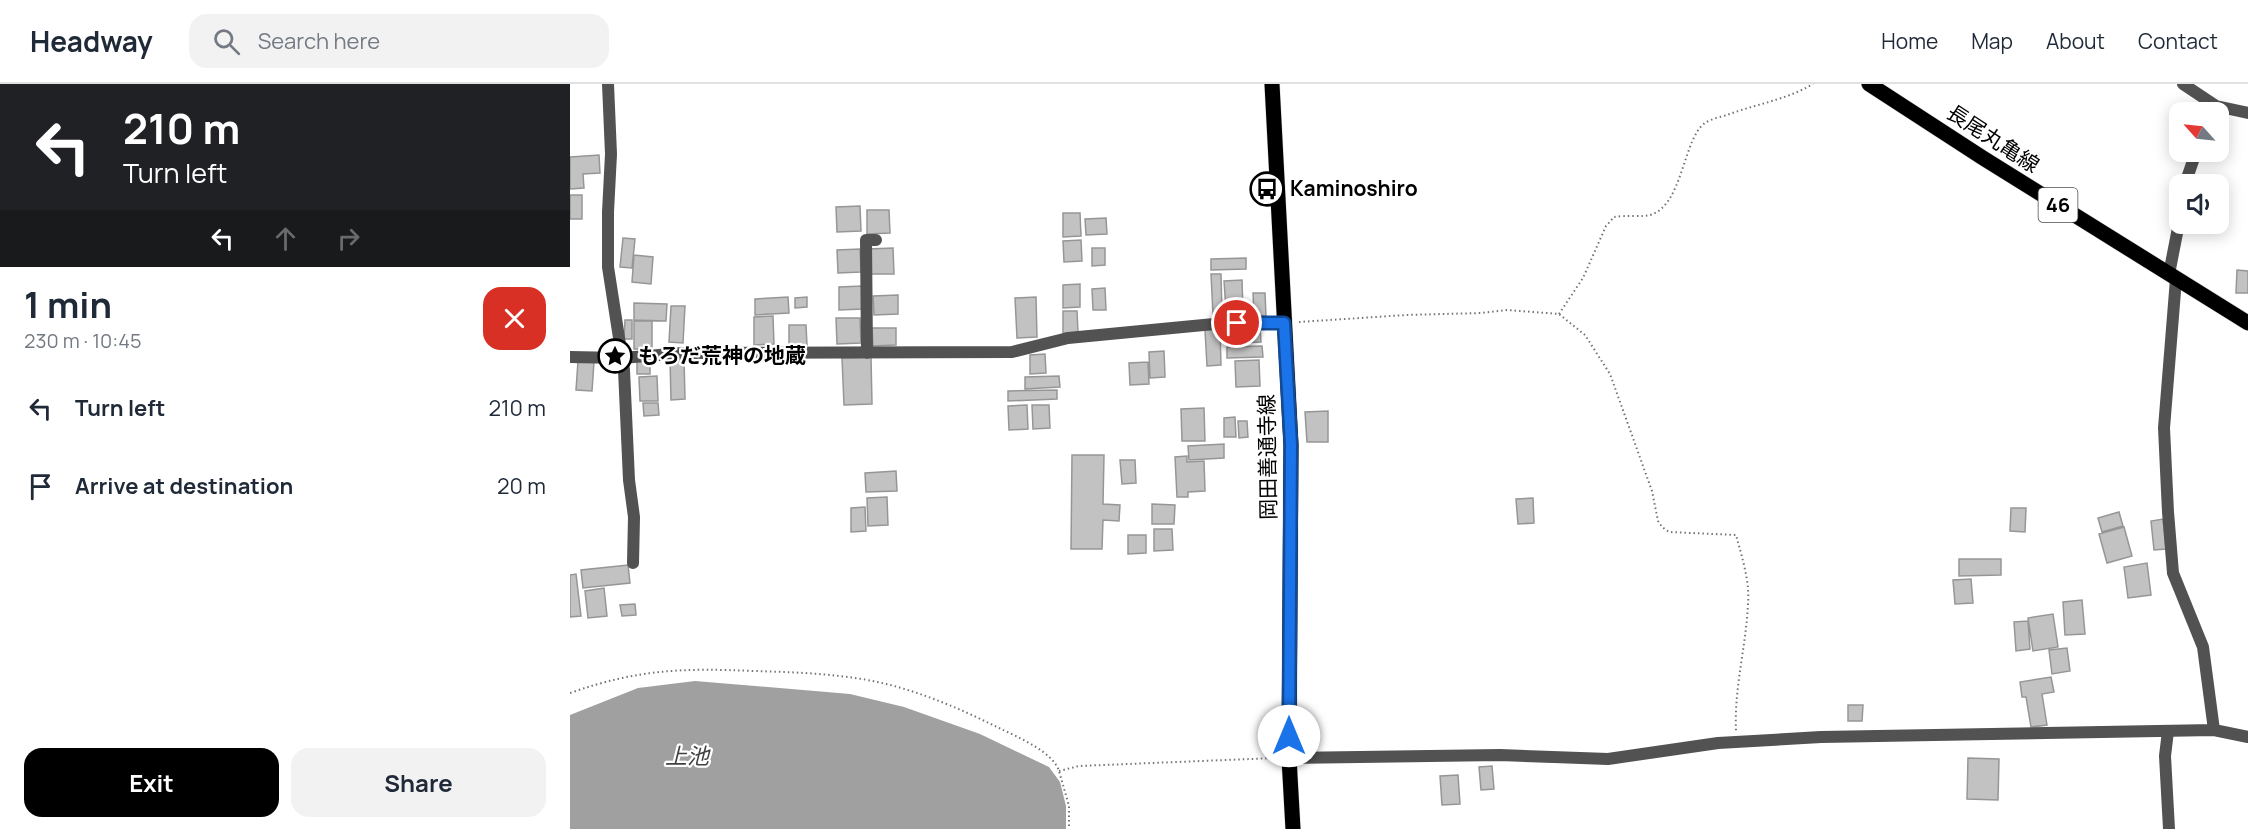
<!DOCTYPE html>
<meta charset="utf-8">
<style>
:root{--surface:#fff;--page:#f2f2f3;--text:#1f2937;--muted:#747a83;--line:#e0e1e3;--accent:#000}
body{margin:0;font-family:Manrope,"Noto Sans JP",sans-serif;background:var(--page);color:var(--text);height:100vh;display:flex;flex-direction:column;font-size:22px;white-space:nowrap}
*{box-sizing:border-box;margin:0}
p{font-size:20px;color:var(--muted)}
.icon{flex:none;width:33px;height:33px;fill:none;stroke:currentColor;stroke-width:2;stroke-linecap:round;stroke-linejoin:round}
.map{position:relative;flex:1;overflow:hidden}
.details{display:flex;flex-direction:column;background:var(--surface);width:570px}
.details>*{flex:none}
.banner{background:#202124;color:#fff;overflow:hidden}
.needle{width:39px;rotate:297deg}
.tools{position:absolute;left:1599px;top:18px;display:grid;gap:12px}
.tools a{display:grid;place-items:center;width:60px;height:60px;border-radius:12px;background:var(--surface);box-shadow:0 3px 15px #0003;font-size:30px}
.pin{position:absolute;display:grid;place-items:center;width:51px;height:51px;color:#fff;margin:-26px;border:3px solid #fff;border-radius:50%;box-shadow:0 2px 6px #0007}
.me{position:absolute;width:66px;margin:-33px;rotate:0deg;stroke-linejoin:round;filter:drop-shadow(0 0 4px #0008)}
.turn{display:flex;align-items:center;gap:21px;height:126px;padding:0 24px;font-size:27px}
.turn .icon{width:78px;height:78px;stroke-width:2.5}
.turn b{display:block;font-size:42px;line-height:51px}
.lanes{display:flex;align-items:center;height:57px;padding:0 24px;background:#0003;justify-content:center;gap:30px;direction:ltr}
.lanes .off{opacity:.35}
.round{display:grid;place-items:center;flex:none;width:63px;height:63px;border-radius:18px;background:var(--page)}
.summary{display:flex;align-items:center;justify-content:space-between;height:102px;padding:0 24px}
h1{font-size:36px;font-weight:700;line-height:45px}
.primary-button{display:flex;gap:12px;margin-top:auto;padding:12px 24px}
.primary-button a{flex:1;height:69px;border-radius:18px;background:var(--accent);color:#fff;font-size:24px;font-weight:700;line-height:69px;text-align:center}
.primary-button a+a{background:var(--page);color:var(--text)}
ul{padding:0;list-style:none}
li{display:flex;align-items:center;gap:18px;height:78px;padding:0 24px}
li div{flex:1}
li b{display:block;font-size:22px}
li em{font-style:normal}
header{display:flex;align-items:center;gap:36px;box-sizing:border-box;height:84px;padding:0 30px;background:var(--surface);border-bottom:2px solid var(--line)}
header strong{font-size:28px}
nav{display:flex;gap:33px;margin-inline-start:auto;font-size:21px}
.search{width:420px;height:54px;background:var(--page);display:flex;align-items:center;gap:15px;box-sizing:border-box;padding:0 21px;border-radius:18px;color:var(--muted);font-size:22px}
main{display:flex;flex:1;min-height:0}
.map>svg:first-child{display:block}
.water{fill:#a0a0a0}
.building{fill:#c2c2c2;stroke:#969696;stroke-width:1.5}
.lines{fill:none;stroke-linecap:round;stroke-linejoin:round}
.primary-casing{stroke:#dbdbdb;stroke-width:16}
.path{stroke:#747474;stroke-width:2;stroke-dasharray:1.5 3;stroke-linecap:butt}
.minor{stroke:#525252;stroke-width:12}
.primary{stroke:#000;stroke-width:15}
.route-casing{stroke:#114b97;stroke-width:15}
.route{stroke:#1a73e8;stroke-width:10}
.labels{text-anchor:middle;stroke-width:4.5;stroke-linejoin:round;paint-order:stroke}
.shield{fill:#fff;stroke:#4c4c4c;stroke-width:1.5}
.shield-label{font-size:20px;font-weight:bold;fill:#000}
.street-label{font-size:21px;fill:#000;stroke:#fff}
.poi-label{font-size:21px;font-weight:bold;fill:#000;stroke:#fff;text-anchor:start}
.water-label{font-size:22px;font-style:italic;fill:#414141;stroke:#fff}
</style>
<header>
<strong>Headway</strong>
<div class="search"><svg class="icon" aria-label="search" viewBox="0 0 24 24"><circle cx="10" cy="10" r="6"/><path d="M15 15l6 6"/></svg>Search here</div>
<nav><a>Home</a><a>Map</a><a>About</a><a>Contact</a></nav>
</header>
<main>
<section class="details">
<div class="banner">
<div class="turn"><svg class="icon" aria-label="left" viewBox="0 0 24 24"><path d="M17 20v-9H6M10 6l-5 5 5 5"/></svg><div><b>210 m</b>Turn left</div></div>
<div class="lanes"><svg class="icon" aria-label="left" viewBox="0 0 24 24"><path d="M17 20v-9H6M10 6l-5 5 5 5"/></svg><svg class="icon off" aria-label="ahead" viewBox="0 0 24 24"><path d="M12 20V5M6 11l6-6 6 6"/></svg><svg class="icon off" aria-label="right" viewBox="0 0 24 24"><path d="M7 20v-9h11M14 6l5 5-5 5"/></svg></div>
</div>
<div class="summary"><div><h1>1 min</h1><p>230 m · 10:45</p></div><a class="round" style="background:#d93025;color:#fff"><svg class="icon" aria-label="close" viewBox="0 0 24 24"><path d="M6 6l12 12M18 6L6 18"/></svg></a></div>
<ul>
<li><svg class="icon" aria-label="left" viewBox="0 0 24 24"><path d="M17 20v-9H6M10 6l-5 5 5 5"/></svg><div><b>Turn left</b></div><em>210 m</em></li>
<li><svg class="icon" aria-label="arrive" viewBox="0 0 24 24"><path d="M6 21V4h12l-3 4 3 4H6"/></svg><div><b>Arrive at destination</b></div><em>20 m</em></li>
</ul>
<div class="primary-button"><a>Exit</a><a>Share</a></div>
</section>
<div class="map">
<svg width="1678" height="745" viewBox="0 0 1678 745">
<rect width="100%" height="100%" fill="#fff"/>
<path class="water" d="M125,597L280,610L334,623L410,650L479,683L490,698L496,722V745H0V631L68,604Z"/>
<path class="building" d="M29,71L30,89L13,90L14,104L0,105V73Z
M0,111H12V135H0Z
M290,122L291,147L267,148L266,123Z
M297,126H319L320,149L297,150Z
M493,129H510L511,152L493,153Z
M536,134L537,150L516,151L515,135Z
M53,154L65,155L62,184L50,183Z
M511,156L512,177L494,178L493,157Z
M323,164L324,190H299L298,165Z
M522,164H535V181L522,182Z
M290,165L291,188L268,189L267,166Z
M64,171L83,173L81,200L62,198Z
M676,174V185L641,186V175Z
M1667,186L1678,187V209H1666Z
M641,190H651L652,230L643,231Z
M672,196L673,226H656L654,197Z
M510,200V223L493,224V201Z
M292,202L293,225L269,226V203Z
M535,204L536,226H523L522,205Z
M683,209H695L696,232H684Z
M328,211V230L304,231L303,212Z
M218,213L219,229L185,231V215Z
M237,213V223L225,224V214Z
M466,213L467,253L447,254L445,214Z
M64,219L97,220L96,237L64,236Z
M101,222H115L113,259L99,258Z
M493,227H507L508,249H493Z
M203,232L204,260L184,261V233Z
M266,234H290L291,259L267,260Z
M55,236H62V255H54Z
M64,237H82V265H64Z
M219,241H236L237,261L219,262Z
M690,242L691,258L667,259L666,243Z
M302,244H326V261L303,262Z
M650,245L651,281L637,282L635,246Z
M692,262L693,273L657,274V263Z
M594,267L595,293L580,294L579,268Z
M475,270L476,289L460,290V271Z
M301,273L302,320L274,321L272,274Z
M114,274L115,315L101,316L100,275Z
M67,275H80V290H67Z
M689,276L690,302L666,303L665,277Z
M8,277L24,278L22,307L6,306Z
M578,278L579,300L560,301L559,279Z
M87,292L88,317H70L69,293Z
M489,292L490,303L455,305V293Z
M487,306V315L438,317V307Z
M73,319H88L89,331L74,332Z
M457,321L458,345L439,346L438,322Z
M462,321H479L480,344L463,345Z
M634,324L635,357H612L611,325Z
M758,327V358H737L735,328Z
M665,333L666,353H654V334Z
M668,337H677L678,353L669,354Z
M654,360V374L619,376L618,362Z
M502,371H534L533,420L550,421L549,437L533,436L532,465H501Z
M617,372V378L634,377L635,407L618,408V413H607L605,373Z
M550,376H565L566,399L552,400Z
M326,387L327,407L296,408L295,389Z
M317,413L318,441L298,442L297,414Z
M963,414L964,439L948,440L946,415Z
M582,420L605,421L604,440H582Z
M295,423L296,447L281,448V424Z
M1441,424H1456L1455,448L1440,447Z
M1549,428L1553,442L1532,448L1528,434Z
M1593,435L1596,465L1584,466L1581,437Z
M1554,443L1562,472L1537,479L1529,450Z
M584,445H602L603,466L584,467Z
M558,451H576V469L558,470Z
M1389,475H1431V491L1389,492Z
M1577,479L1581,511L1558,514L1554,483Z
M58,481L60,499L13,504L11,486Z
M6,490L11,532L0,533V491Z
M1401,495L1403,519L1385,520L1383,496Z
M34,504L37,532L18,534L15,507Z
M1512,516L1515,550L1495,551L1493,518Z
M65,520L66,531L52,532L50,521Z
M1483,530L1488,563L1463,567L1458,534Z
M1458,537L1460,565L1446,567L1444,538Z
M1497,564L1500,587L1482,590L1479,566Z
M1481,593L1484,608L1472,610L1477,641L1461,643L1456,613H1452L1450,598Z
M1278,621H1293L1292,637H1278Z
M1398,674L1429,675L1428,716L1397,715Z
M922,682L924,705L911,706L909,683Z
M888,691L890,720L872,721L870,692Z"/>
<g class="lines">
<g class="primary-casing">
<path id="primary" d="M702,0L721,361L719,674L723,745
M1299,0L1413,74L1678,239"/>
</g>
<path class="path" d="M989,230L1013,194L1036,142L1044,133C1055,131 1073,133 1080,131C1113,122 1113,54 1135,39C1141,35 1150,33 1157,31C1186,20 1216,16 1243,0
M729,238L836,231L911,229L937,226L989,230L1015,251L1040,290L1082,407L1088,437L1092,443L1099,448L1166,451C1172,473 1180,498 1178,520C1176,563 1164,604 1166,647
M0,609C68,585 113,584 184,587C218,588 251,589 285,594C336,601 385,622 431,645C448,653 483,668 489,687L499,722V745
M489,687L509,682L705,674"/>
<path class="minor" d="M38,0L41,70L38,128V183L54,286L59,396L64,433L63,479
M1613,0L1646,22L1678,29
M1615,100L1626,68
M1599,190L1610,134
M1606,195L1594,344L1598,428L1603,489L1633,563L1644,646
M297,269L296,156H306
M0,273L52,274L113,269L442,268L498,254L644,240L714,239
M1598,647L1595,672L1599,745
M719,674L930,671L1038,675L1148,659L1251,653L1644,646L1678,653"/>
<use href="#primary" class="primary"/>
</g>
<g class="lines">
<g class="route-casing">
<path id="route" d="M667,239H714L721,361L719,652"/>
</g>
<use href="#route" class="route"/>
</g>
<defs>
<g id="bus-ring" transform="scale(1.725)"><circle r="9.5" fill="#fff" stroke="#000" stroke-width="1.5"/><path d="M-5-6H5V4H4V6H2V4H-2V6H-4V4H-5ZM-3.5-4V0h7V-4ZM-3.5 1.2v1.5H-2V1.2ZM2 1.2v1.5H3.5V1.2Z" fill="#000"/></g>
<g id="sight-ring" transform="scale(1.725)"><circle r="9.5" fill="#fff" stroke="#000" stroke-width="1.5"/><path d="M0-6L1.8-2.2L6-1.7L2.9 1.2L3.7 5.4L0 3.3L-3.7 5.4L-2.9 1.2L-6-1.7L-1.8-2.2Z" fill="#000"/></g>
</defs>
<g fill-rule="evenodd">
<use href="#bus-ring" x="697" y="105"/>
<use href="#sight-ring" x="45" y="272"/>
</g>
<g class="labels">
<rect class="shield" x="1468.5" y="104" width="39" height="34" rx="4.5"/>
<g class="shield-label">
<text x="1488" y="128">46</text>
</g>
<g class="street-label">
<text transform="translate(1423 55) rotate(33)" y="7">長尾丸亀線</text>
<text transform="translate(698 373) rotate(-91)" y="7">岡田善通寺線</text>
</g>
<g class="poi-label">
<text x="720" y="112">Kaminoshiro</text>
<text x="68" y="279">もろだ荒神の地蔵</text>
</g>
<g class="water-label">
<text x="117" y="680">上池</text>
</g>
</g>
</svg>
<div class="tools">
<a><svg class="needle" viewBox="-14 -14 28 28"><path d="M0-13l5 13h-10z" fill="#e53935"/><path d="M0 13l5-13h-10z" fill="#747a83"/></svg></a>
<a><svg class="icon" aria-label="sound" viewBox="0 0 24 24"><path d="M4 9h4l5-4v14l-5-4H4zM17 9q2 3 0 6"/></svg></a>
</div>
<div class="pin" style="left:667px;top:239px;background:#d93025"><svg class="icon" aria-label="arrive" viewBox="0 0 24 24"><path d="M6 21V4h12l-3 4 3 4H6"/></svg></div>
<svg class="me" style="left:719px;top:652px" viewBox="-20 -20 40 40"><circle r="19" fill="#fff"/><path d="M0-13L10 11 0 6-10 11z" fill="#1a73e8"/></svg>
</div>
</main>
